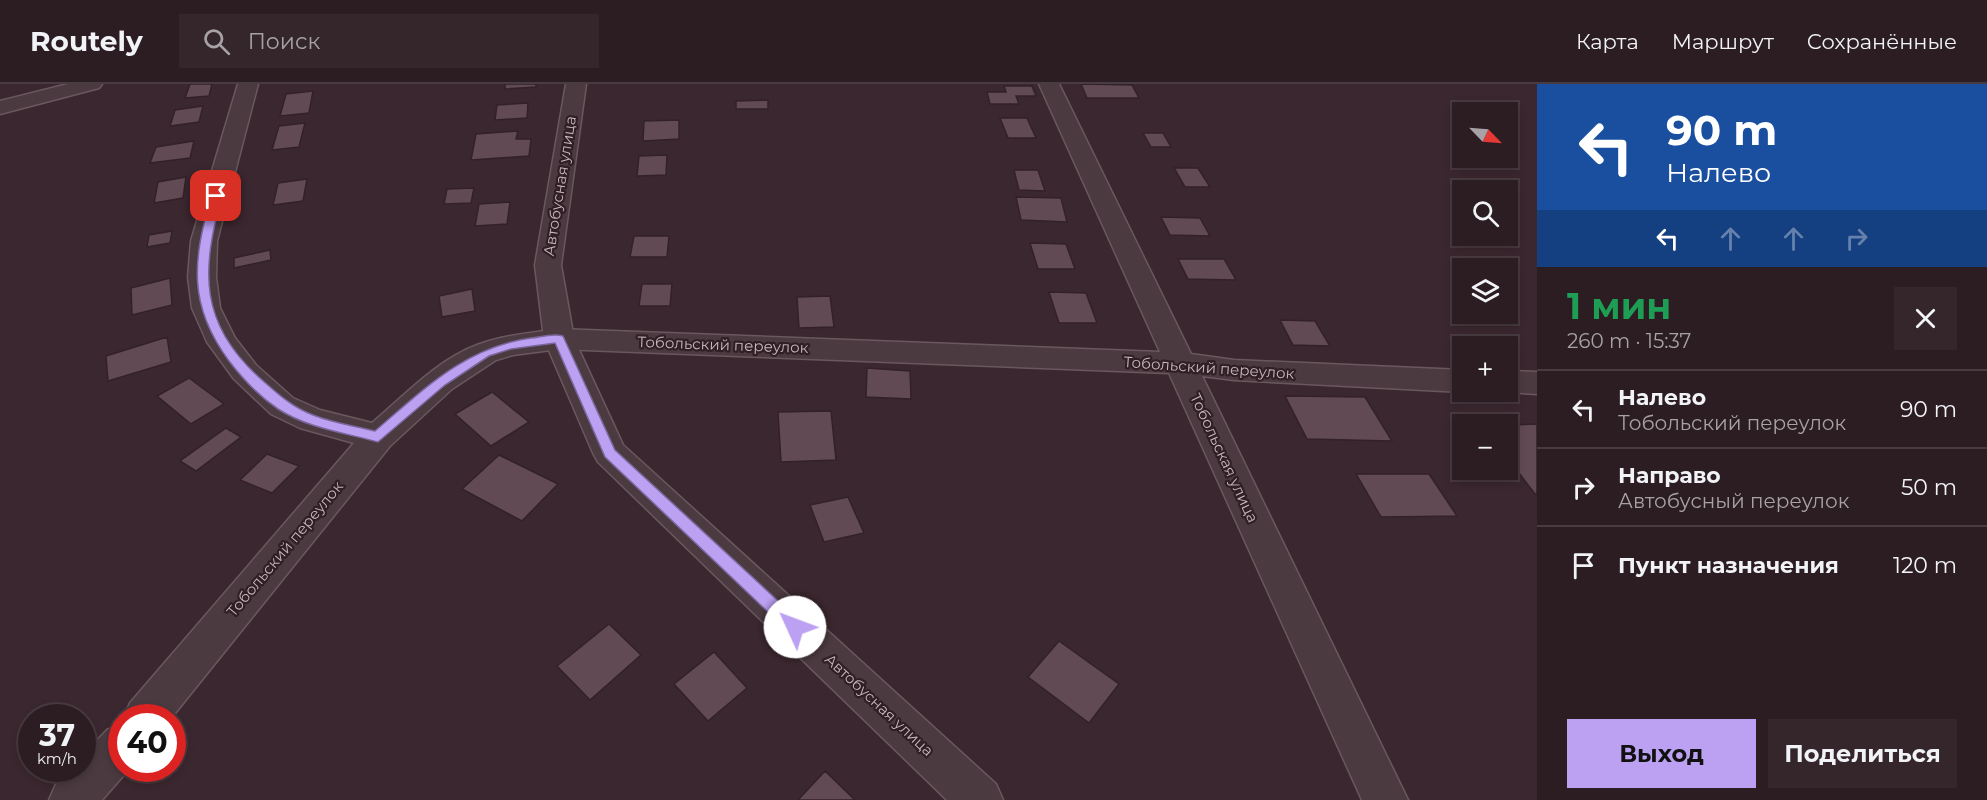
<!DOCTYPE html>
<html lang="ru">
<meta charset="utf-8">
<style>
:root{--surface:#2c1d23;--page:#34262b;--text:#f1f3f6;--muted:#a6a2a6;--line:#483b41;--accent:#bca0f2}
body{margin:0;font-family:Montserrat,sans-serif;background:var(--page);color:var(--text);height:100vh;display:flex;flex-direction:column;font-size:22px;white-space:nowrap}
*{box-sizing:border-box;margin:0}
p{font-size:20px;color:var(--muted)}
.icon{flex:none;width:33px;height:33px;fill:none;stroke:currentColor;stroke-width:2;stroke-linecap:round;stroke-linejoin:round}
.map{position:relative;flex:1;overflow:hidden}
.panel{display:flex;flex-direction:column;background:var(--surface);width:450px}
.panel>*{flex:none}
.guide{background:#1a4fa0;color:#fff;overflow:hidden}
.needle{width:39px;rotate:115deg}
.controls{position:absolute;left:1452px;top:18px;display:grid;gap:12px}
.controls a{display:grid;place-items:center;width:66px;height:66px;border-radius:0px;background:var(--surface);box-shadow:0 3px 9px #0003,0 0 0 2px var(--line);font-size:30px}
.speed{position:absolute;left:18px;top:620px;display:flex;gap:12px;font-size:30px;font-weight:700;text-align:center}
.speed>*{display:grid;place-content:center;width:78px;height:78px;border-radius:50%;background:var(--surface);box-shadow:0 3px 9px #0003,0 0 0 2px var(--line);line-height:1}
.speed small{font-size:15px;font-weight:400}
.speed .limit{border:9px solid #d22;background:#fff;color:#111}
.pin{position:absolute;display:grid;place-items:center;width:51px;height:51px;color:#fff;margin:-26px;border-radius:12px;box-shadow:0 3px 9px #0006}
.me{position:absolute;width:66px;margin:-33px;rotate:313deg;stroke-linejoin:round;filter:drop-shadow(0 0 4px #0008)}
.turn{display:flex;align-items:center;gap:21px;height:126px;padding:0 30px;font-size:27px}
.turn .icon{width:78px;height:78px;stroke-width:2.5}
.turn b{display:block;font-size:42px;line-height:51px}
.lanes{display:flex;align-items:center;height:57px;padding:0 30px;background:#0003;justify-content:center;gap:30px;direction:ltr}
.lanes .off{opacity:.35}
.round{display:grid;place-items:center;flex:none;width:63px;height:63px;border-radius:0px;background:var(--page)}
.headline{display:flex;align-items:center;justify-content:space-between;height:102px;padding:0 30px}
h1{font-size:36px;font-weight:700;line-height:45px;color:#1e9e55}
.primary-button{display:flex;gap:12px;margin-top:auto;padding:12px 30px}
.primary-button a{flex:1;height:69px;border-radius:0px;background:var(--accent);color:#111;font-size:24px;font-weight:700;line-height:69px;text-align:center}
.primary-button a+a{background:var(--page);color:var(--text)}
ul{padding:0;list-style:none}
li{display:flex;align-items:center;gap:18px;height:78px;padding:0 30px;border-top:2px solid var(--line)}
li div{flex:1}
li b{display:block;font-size:22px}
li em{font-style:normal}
header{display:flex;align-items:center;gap:36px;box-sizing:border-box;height:84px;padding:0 30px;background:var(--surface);border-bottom:2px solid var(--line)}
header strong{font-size:28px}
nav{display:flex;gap:33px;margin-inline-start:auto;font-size:21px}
.search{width:420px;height:54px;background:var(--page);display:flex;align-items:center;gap:15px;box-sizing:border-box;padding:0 21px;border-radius:0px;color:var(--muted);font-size:22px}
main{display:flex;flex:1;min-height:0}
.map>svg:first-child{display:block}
.building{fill:#624a54;stroke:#332128;stroke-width:1.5}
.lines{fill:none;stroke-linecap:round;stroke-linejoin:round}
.minor-casing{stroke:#6a585f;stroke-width:3}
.tertiary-casing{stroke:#6a585f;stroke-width:3}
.minor{fill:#4c3a41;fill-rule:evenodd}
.tertiary{fill:#4c3a41;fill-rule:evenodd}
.route{fill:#bca0f2;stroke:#7a689d;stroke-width:1.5}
.labels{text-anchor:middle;stroke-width:4.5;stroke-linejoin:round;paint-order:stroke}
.street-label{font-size:15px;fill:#c7b6bc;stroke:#311f26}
</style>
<header>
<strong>Routely</strong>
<div class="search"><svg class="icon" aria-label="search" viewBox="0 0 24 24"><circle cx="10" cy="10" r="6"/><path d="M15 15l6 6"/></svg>Поиск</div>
<nav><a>Карта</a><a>Маршрут</a><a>Сохранённые</a></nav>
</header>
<main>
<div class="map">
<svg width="1537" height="716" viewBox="0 0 1537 716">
<rect width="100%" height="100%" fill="#3b272f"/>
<path class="building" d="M190,0H212L209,12L185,14Z
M505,0H536V3L505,5Z
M1081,0L1132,1L1139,14H1087Z
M1004,2H1032L1036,12H1016L1019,20H990L987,8H1006Z
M313,7L309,29L280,32L286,10Z
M768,16V25H736V17Z
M528,19L527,34L495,36L497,21Z
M203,22L199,38L170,42L175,26Z
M1000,34H1027L1036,54H1008Z
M679,36V55L643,57L644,37Z
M305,39L299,63L272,66L279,42Z
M518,47L516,55H531L529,72L471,76L476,50Z
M1143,49H1163L1171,63H1151Z
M194,57L190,74L150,79L156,63Z
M667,71L666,91L637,92L639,72Z
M1174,84H1198L1210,103H1185Z
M1014,86H1038L1045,107L1019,106Z
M186,93L183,114L154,119L158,98Z
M307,95L303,117L273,121L278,99Z
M474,104L471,119L444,120L447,105Z
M1016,113L1061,114L1067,138L1021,136Z
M510,118L507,140L475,142L479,120Z
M1161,133L1200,134L1210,152L1170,151Z
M172,147L170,159L147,163L149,151Z
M634,152H669L667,173H630Z
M1030,159L1066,160L1075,185H1038Z
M270,166L271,176L234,184V174Z
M1178,175H1224L1236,196L1188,195Z
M170,194L172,221L132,231L131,204Z
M642,200H672L670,222H639Z
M472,205L475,227L442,233L439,212Z
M1049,208L1086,209L1097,239H1059Z
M830,212L834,243L799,244L797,213Z
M1280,236L1315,237L1330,262L1293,261Z
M167,253L171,278L108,297L106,272Z
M867,284L910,287L911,315L866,313Z
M189,294L224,320L191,340L157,312Z
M492,308L529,338L491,362L455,330Z
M1285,312L1365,313L1392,357L1307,355Z
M831,327L836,376L781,378L778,328Z
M1537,340V410H1535L1508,375V341Z
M226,344L241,353L196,387L180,377Z
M267,370L299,382L272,409L240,396Z
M499,371L558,400L522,437L462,405Z
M1356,390H1429L1457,432L1381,433Z
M848,413L864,449L824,458L810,421Z
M609,540L641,571L590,616L557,582Z
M1059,557L1119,600L1089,639L1028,593Z
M714,568L747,604L708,637L674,600Z
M825,687L855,716H798Z"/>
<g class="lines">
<g class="minor-casing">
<path id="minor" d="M68,0H102L99,4L0,30V17Z
M238,0H258L217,157L216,193L220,224L235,254L256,281L293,314L320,326L372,339C404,312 437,276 477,261C503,251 531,249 559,245L1160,268L1039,0H1059L1191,270L1234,276L1462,286V308L1234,296L1202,292L1408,716H1362L1169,289L559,265L513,271L496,276L452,305L390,362L172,633H124L130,619L354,359L300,344L271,330L234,295L207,258L192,224L188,193L191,157Z
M1508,287L1537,288V310L1504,308H1508Z
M122,640V684H130L102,716H49L56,700L71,684H82V672L107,646Z"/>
</g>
<g class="tertiary-casing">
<path id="tertiary" d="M566,0H586L561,181L574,255L623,361L996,700L1003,716H947L598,378L593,369L544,255L535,181Z"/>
</g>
<use href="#minor" class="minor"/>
<use href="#tertiary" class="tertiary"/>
</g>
<path class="route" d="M216,109L222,112C201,187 199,240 261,295C278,310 292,323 313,331C333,339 355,342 375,347C424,305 465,263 531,254C541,253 553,249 563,252L615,366L801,538L803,543L801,548L795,550L789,548L605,373L555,259L511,265L489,272L445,301L378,358C345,349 307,344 278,325C260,313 242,294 229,277C187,220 193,177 211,112Z"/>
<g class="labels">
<g class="street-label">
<text transform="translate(560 102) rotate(-81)" y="5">Автобусная улица</text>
<text transform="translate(723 261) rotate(2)" y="5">Тобольский переулок</text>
<text transform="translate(1209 284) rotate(4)" y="5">Тобольский переулок</text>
<text transform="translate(1224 374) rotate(65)" y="5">Тобольская улица</text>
<text transform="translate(285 465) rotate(-50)" y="5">Тобольский переулок</text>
<text transform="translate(879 621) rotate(43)" y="5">Автобусная улица</text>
</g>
</g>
</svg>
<div class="controls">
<a><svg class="needle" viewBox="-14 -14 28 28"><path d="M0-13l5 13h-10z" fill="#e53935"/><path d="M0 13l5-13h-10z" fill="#a6a2a6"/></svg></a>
<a><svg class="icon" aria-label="search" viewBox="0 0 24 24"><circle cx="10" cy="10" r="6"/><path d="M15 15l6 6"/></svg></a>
<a><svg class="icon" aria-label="layers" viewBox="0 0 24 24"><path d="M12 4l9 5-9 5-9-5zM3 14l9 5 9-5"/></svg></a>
<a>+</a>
<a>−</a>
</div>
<div class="speed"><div>37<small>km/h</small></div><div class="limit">40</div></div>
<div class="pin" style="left:216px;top:112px;background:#d93025"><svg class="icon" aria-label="arrive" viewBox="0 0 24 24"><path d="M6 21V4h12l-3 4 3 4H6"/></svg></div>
<svg class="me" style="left:795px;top:543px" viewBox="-20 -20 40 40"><circle r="19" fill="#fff"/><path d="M0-13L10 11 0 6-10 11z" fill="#bca0f2"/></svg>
</div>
<section class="panel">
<div class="guide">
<div class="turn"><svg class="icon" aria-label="left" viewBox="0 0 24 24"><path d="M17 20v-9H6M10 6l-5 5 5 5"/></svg><div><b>90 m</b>Налево</div></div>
<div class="lanes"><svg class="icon" aria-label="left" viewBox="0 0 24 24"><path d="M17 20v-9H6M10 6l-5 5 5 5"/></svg><svg class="icon off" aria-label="ahead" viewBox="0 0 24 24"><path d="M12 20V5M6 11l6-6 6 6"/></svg><svg class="icon off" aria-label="ahead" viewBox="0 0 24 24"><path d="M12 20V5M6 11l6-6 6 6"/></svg><svg class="icon off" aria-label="right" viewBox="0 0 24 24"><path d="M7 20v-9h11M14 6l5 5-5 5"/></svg></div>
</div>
<div class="headline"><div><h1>1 мин</h1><p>260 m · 15:37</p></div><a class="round"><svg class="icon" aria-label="close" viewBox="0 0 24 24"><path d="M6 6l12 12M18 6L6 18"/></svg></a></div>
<ul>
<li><svg class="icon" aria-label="left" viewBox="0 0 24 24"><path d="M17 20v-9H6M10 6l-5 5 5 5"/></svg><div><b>Налево</b><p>Тобольский переулок</p></div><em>90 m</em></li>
<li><svg class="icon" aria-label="right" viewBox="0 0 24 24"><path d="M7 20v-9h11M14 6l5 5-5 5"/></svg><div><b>Направо</b><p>Автобусный переулок</p></div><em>50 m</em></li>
<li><svg class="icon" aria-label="arrive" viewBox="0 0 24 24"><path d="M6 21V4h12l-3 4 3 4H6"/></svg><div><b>Пункт назначения</b></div><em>120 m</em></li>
</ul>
<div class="primary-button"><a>Выход</a><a>Поделиться</a></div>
</section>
</main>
